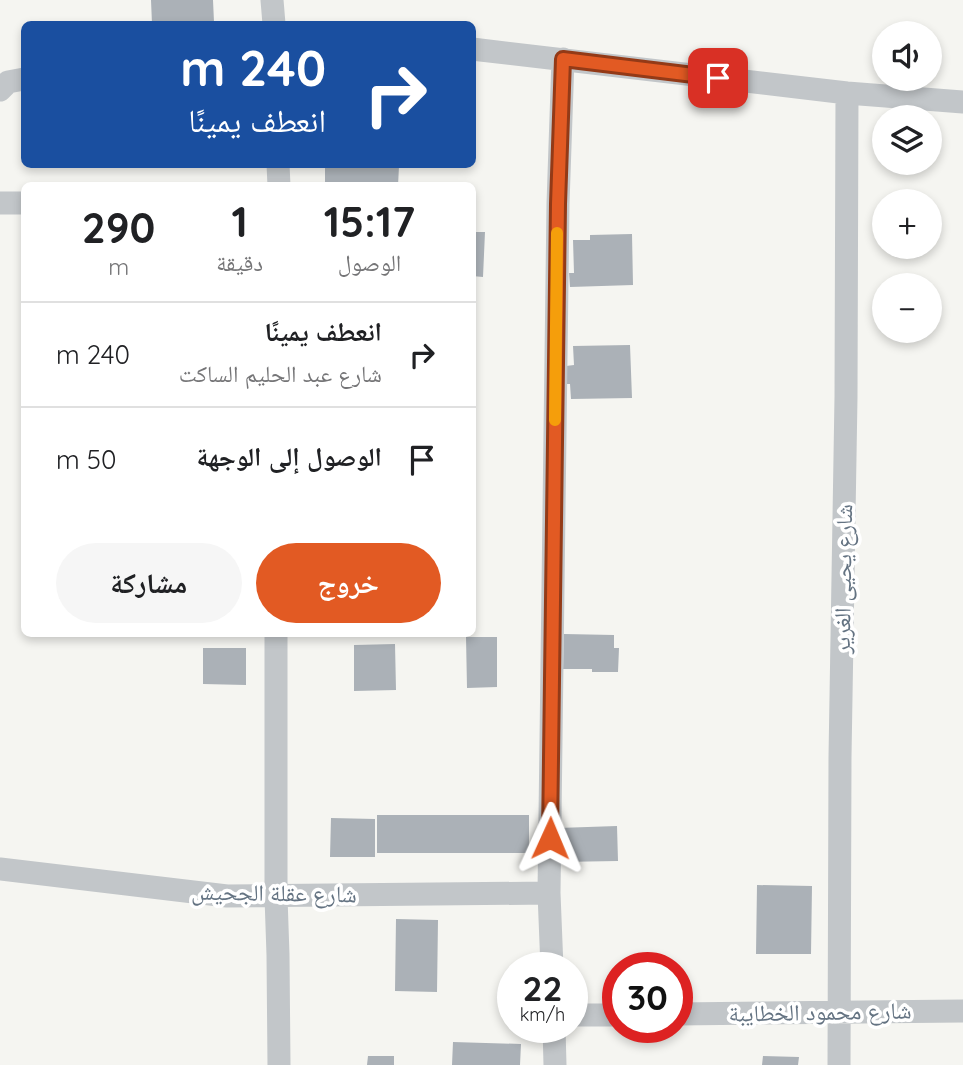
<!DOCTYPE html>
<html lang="ar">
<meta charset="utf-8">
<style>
:root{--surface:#fff;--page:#f6f6f6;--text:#202124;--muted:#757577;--line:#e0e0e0;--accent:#e25a23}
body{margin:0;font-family:Quicksand,"Noto Naskh Arabic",sans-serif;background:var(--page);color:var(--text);direction:rtl;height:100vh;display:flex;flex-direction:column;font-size:26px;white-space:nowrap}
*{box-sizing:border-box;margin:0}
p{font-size:23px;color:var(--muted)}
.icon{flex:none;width:38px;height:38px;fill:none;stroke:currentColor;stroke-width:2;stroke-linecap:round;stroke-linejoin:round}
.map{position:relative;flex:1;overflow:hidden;direction:ltr}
.drawer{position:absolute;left:21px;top:182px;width:455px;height:455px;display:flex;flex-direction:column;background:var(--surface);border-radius:10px;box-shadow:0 4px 10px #0003;direction:rtl}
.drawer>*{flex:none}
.banner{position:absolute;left:21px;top:21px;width:455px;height:147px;border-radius:10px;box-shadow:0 4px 10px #0003;direction:rtl;background:#1a4fa0;color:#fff;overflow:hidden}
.tools{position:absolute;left:872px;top:21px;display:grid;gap:14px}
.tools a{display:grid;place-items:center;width:70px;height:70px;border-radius:50%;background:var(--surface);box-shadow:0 4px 10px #0003;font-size:35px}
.speed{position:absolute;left:497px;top:952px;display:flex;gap:14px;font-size:35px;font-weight:700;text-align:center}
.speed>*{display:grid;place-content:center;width:91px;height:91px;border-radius:50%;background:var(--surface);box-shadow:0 4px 10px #0003;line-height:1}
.speed small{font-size:18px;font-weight:400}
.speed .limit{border:10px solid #d22;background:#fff;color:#111}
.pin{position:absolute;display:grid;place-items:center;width:60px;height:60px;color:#fff;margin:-30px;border-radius:14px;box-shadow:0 4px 10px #0006}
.me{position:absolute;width:77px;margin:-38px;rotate:1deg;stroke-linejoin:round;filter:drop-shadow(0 0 5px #0008)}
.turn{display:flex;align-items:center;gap:24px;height:147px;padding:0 35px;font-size:32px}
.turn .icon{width:91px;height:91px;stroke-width:2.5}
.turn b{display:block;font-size:49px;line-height:60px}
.eta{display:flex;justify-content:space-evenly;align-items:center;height:119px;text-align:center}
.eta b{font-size:42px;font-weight:800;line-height:49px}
.primary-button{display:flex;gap:14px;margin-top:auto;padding:14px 35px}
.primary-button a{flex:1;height:80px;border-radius:42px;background:var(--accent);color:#fff;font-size:28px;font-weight:800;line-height:80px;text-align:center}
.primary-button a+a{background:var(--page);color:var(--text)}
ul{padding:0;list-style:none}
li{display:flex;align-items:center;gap:21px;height:105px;padding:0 35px;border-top:2px solid var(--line)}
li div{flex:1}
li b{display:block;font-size:26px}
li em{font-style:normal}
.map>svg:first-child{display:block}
.building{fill:#abb1b7}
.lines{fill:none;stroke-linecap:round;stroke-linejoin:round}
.street{stroke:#c2c6c9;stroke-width:23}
.route-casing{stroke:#933a17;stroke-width:18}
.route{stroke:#e25a23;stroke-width:12}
.slow{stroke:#f59e0b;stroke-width:12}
.labels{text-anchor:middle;stroke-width:7;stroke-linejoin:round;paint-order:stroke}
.street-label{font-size:23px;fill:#647382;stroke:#fff}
</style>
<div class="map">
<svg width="963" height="1065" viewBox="0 0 963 1065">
<rect width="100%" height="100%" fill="#f5f5f1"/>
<path class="building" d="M151,0H213L214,22L152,24Z
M325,165L399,166L398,186H325Z
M472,232H485L483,277L472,276Z
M632,234L633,285L570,287L569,273H574L573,240H590V235Z
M630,345L632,398L571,399L570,384H566V366L574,365L573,346Z
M564,634L614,635V648H619L618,672H592V669H563Z
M466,637H497V687L467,688Z
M395,644L396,690L354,691V645Z
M203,648H246V685L203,684Z
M377,815H529V853H377Z
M331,818L375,819V857H330Z
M617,826L618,861L559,862L558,828Z
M757,885L812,886L811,954H756Z
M396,919L438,920L437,992L395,991Z
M453,1042L521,1044L520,1065H452Z
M368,1056H394V1065H367Z
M763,1056L799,1057L798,1065H762Z"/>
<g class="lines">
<path class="street" d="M272,0L274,24
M472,49L847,93L963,102
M0,90L8,82L24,79
M278,164L279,186
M0,203H24
M276,634V897L278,955L279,1065
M0,869L227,896L549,893
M552,968L549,893L558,204L563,59
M677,1014L963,1011
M572,1015H618
M554,1027L555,1065
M839,1065L840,757L846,397L847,93"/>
</g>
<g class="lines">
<g class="route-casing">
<path id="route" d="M550,838L558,204L563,59L718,78"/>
</g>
<use href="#route" class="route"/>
<path class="slow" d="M555,420L557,233"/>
</g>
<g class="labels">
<g class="street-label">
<text transform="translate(843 579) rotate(-89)" y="8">شارع يحيى الغرير</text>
<text transform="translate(274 893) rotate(1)" y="8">شارع عقلة الجحيش</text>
<text transform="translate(820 1012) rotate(-1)" y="8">شارع محمود الخطايبة</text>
</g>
</g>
</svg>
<div class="tools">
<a><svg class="icon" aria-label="sound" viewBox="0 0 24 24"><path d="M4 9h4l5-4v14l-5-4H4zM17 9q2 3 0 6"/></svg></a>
<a><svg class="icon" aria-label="layers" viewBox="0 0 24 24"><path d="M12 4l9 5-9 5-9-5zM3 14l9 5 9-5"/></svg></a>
<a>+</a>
<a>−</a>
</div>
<div class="speed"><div>22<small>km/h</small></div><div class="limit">30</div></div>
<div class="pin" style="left:718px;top:78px;background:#d93025"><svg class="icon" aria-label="arrive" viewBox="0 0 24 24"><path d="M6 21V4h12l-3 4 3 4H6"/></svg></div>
<svg class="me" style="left:550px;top:838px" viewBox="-20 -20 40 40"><path d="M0-17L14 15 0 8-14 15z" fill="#e25a23" stroke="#fff" stroke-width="4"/></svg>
<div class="banner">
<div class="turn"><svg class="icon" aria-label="right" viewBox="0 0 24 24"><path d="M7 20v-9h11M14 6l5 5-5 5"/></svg><div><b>240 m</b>انعطف يمينًا</div></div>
</div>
<section class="drawer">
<div class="eta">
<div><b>15:17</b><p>الوصول</p></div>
<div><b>1</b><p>دقيقة</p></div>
<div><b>290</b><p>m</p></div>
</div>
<ul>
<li><svg class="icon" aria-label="right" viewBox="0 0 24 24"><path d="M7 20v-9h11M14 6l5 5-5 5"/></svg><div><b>انعطف يمينًا</b><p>شارع عبد الحليم الساكت</p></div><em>240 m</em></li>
<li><svg class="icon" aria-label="arrive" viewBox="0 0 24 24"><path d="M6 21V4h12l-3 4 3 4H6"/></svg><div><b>الوصول إلى الوجهة</b></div><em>50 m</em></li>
</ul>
<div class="primary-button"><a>خروج</a><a>مشاركة</a></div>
</section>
</div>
